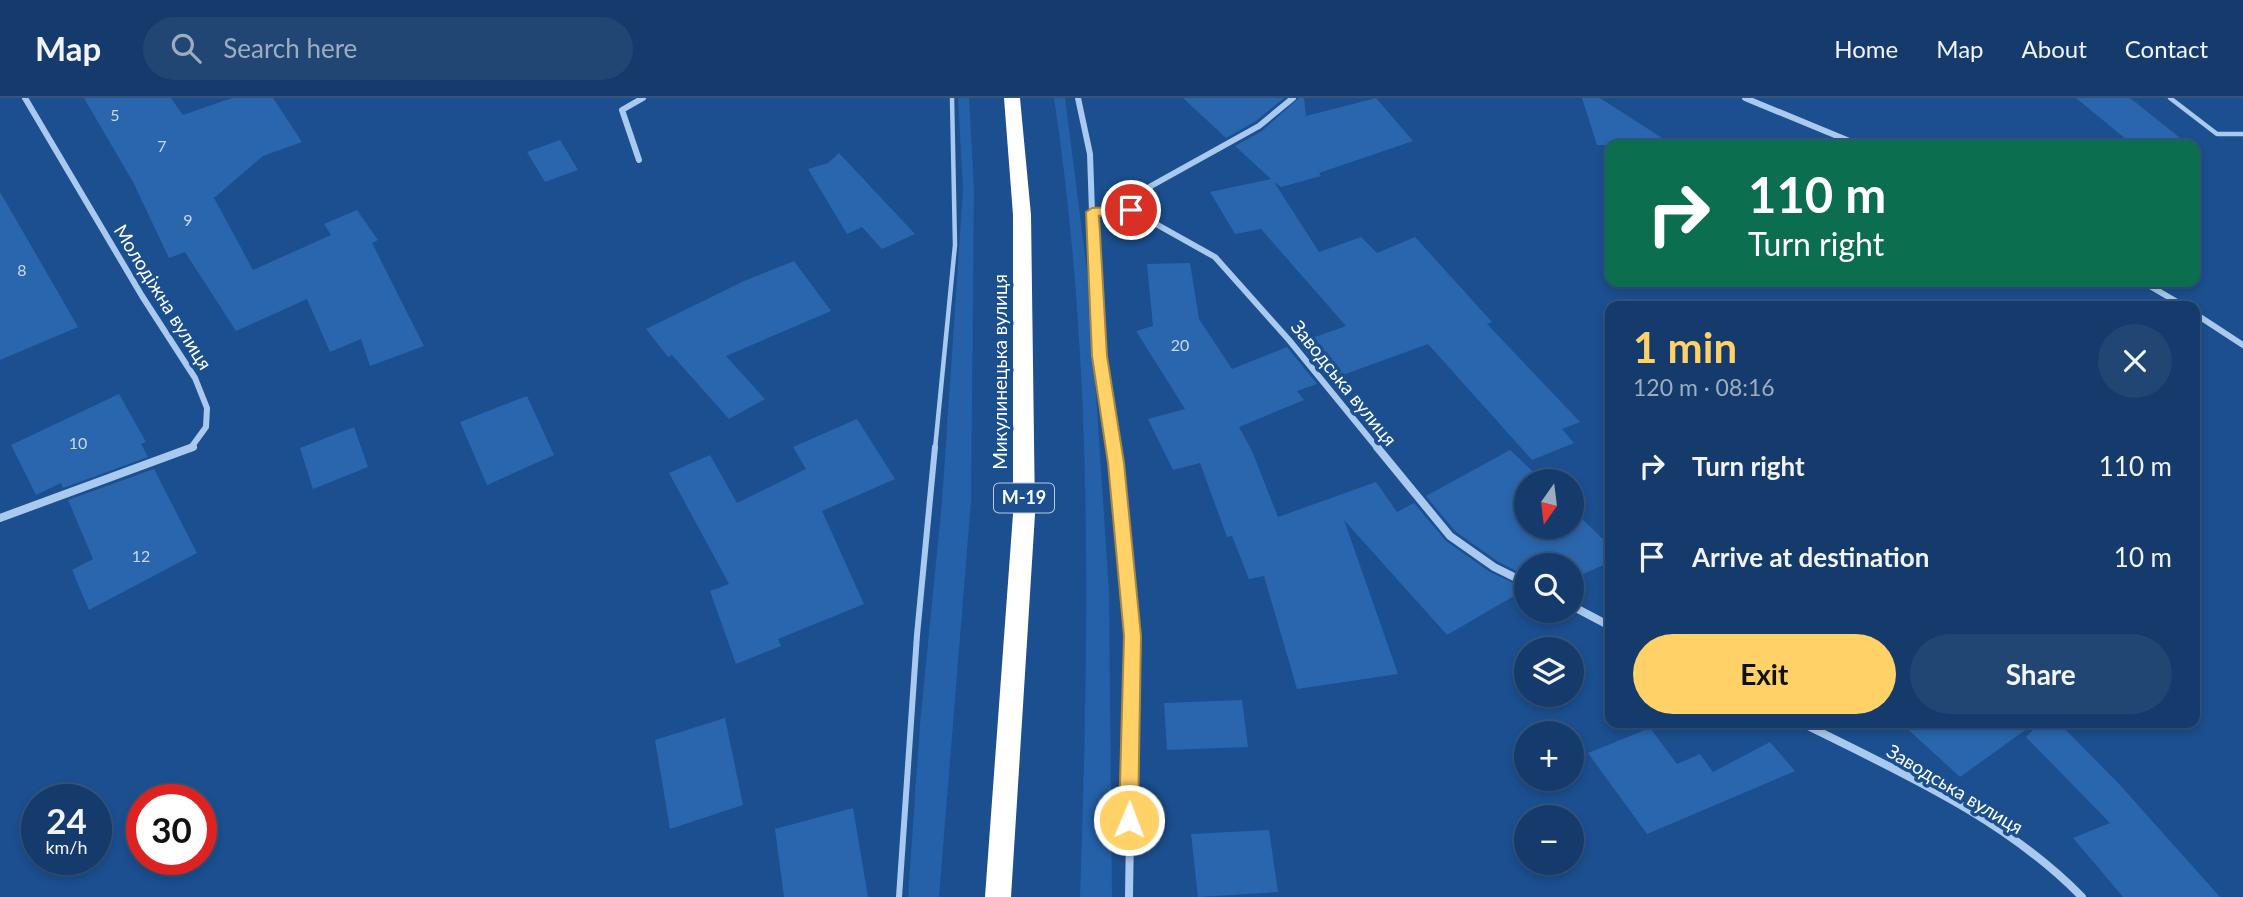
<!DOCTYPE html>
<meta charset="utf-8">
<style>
:root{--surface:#143b6b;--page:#214673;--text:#f1f3f6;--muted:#9dadc1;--line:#33557e;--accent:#ffd166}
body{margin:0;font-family:Lato,sans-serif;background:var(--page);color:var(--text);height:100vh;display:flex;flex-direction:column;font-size:26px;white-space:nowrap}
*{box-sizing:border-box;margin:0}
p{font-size:23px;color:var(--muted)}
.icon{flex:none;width:38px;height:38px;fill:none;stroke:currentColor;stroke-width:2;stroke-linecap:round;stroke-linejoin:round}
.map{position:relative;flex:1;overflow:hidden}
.details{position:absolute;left:1605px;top:203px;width:595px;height:427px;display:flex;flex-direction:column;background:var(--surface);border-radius:14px;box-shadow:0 4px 10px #0003,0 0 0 2px var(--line)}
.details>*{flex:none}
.banner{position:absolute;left:1605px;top:42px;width:595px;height:147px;border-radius:14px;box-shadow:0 4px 10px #0003,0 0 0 2px var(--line);background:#0b6e4f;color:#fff;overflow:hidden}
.needle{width:46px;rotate:194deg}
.tools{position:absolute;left:1514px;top:371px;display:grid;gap:14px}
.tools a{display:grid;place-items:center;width:70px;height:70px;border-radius:50%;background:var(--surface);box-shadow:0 4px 10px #0003,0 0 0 2px var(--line);font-size:35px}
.speed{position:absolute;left:21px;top:686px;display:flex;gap:14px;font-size:35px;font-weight:700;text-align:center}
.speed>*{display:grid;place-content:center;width:91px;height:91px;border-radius:50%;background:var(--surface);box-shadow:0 4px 10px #0003,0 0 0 2px var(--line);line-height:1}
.speed small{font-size:18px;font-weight:400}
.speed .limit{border:10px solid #d22;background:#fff;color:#111}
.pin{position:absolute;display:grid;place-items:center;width:60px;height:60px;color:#fff;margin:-30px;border:4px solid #fff;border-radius:50%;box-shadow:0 2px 7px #0007}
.me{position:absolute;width:77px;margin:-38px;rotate:1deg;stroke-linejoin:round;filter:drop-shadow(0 0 5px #0008)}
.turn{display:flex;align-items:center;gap:24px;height:147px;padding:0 28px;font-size:32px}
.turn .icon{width:91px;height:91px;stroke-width:2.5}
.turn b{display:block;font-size:49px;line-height:60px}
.round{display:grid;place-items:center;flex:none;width:74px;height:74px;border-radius:37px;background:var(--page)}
.head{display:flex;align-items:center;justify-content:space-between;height:119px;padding:0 28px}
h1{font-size:42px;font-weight:700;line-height:52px;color:var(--accent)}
.button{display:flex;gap:14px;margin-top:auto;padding:14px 28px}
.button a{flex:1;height:80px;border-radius:42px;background:var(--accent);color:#111;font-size:28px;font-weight:700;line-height:80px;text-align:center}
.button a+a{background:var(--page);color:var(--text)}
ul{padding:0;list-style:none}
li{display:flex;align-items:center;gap:21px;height:91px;padding:0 28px}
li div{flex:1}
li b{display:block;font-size:26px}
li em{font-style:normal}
header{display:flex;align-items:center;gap:42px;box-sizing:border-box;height:98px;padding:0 35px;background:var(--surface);border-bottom:2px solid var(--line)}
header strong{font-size:33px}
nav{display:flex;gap:38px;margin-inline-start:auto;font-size:24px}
.search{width:490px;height:63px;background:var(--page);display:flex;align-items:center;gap:18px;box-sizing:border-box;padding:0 24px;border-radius:38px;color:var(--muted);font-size:26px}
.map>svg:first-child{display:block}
.green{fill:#2461a8}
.building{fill:#2a66ad}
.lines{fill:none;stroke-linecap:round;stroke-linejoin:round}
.lane-far1{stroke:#a9c9ee;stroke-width:4.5}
.lane{stroke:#a9c9ee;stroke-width:6}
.street-far1{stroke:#a9c9ee;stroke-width:6}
.street{stroke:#a9c9ee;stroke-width:8}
.highway{fill:#fff;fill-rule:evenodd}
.route{fill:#ffd166;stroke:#a68842;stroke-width:2}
.labels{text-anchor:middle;stroke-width:7;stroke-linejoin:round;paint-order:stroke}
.number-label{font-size:16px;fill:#cad9ea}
.shield{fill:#1b4f8f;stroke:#bbcadd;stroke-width:2}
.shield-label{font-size:18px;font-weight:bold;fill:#fff}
.street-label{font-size:19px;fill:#fff;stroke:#1b4f8f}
</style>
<header>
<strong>Map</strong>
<div class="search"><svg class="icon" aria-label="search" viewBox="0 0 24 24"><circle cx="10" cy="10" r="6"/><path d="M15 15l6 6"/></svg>Search here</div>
<nav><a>Home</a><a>Map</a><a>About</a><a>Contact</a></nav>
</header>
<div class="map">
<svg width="2243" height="799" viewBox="0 0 2243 799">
<rect width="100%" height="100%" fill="#1b4f8f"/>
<path class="green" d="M958,0H969L974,92L971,403L939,799H908L920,626L942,404L963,92Z
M1054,0H1065L1089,188L1109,494L1112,799H1080C1089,533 1094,264 1054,0Z"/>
<path class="building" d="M84,0H171L183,17L232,0H273L302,44L263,58L214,100L253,172L331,137L324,126L357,112L378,142L372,145L424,248L370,268L361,241L330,254L307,201L236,233L185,154L169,160L133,84Z
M1183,0H1284L1256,23L1226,40Z
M1299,0H1304L1306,18L1376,0L1413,43L1319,75L1321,78L1281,89L1274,84L1319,154L1361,139L1377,155L1415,139L1492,224L1487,226L1580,324L1562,331L1574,345L1532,362L1428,246L1329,282L1298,245L1346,228L1261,131L1235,136L1210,94L1271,81L1235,48L1262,33Z
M1582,0H1600L1673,47H1597Z
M2076,0H2130L2189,47H2133Z
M560,42L578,72L545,84L527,54Z
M839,55L915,136L882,151L862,129L847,136L808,71L828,65Z
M0,94L78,229L0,262Z
M794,163L831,213L726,258L765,301L729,321L672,257L668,259L646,231L744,183Z
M1190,165L1199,221L1232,271L1287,249L1317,286L1297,293L1304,302L1239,329L1252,353L1278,419L1376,384L1397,414L1414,405L1446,443L1490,474L1526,491L1447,537L1344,422L1398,576L1297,591L1264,478L1249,481L1232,438L1227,439L1200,365L1173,372L1148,321L1185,311L1136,233L1153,228L1147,166Z
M119,296L146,344L141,346L148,359L63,390L61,385L36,397L11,347Z
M527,298L554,357L487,387L460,324Z
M857,321L895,381L822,413L864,506L778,541L781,548L736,566L710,493L729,486L669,375L710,357L737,405L806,371L793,349Z
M354,329L368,369L313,391L300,350Z
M1510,352L1543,383H1526V429H1572V411L1610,448V464L1572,481V464L1566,467H1526V478L1497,463L1455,433L1426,398Z
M154,371L197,455L89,512L72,472L93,461L68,402Z
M1242,602L1248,649L1167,652L1164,605Z
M725,620L743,707L670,731L655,642Z
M1901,625H2035L1960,679Z
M2040,625H2059L2120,687L2220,799H2123L2073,740L2110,725L2026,639Z
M1650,630L1677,666L1700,656L1713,674L1770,644L1795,673L1647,736L1588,655Z
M853,710L868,799H784L775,731Z
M1269,732L1278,794L1198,799L1191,736Z"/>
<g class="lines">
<path class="lane-far1" d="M2170,0L2217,36H2243
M935,351L955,147L952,0"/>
<path class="lane" d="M899,799L917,537L935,349"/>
<path class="street-far1" d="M25,0L142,198L195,280L207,310L206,329L190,351
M1078,0L1090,56L1092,114
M1745,0L1859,47
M639,62L622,12L643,0
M1131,112L1215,159L1289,242L1378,351
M1131,112L1151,88L1259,28L1293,0
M2143,184L2184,208
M2194,215L2243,247
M1114,351L1100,258L1092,114L1131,112"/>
<path class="street" d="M1114,349L1133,538L1129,799
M1377,349L1450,438L1494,469L1526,485
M0,420L193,349
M1572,508L1610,528
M1802,625C1900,674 2005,720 2082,799"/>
<path class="highway" d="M1004,0H1020L1031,117L1035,416L1011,799H985L1013,416V117Z"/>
</g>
<path class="route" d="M1131,108L1138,112L1136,115L1099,118L1107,258L1124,365L1141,538L1138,722L1136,728L1129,731L1122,728L1119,722L1124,538L1108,365L1092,258L1086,114L1092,110Z"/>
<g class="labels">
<g class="number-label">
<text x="115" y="23">5</text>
<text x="162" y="54">7</text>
<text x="188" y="128">9</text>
<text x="22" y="178">8</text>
<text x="1180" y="253">20</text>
<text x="78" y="351">10</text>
<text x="141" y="464">12</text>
</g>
<rect class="shield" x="994" y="385.5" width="60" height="29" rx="5"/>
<g class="shield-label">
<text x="1024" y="406">М-19</text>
</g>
<g class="street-label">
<text transform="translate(163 199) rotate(58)" y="7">Молодіжна вулиця</text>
<text transform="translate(1000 274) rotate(-90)" y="7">Микулинецька вулиця</text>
<text transform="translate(1344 285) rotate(51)" y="7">Заводська вулиця</text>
<text transform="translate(1955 691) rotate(31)" y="7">Заводська вулиця</text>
</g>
</g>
</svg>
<div class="tools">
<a><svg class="needle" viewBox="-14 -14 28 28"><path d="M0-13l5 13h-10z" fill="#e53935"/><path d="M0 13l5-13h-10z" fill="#9dadc1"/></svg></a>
<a><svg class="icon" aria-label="search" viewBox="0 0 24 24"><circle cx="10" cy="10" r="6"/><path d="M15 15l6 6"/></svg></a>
<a><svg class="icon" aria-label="layers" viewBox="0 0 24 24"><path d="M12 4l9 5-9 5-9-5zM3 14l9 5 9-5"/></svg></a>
<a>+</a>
<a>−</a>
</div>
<div class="speed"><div>24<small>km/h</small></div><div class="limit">30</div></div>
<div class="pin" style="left:1131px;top:112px;background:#d93025"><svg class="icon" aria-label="arrive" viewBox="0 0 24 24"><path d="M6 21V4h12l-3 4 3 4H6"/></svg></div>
<svg class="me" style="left:1129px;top:722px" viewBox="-20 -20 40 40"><circle r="17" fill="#ffd166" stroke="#fff" stroke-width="3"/><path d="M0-11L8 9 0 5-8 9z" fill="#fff"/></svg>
<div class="banner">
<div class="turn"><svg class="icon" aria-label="right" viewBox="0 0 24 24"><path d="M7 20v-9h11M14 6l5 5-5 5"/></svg><div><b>110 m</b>Turn right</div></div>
</div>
<section class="details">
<div class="head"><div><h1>1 min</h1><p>120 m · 08:16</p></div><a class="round"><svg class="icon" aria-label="close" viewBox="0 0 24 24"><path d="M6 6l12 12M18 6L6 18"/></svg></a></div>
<ul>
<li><svg class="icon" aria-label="right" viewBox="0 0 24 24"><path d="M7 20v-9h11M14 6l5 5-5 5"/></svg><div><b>Turn right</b></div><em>110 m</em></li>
<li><svg class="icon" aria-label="arrive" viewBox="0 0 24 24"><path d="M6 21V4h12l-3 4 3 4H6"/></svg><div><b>Arrive at destination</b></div><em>10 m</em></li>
</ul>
<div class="button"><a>Exit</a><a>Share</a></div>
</section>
</div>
